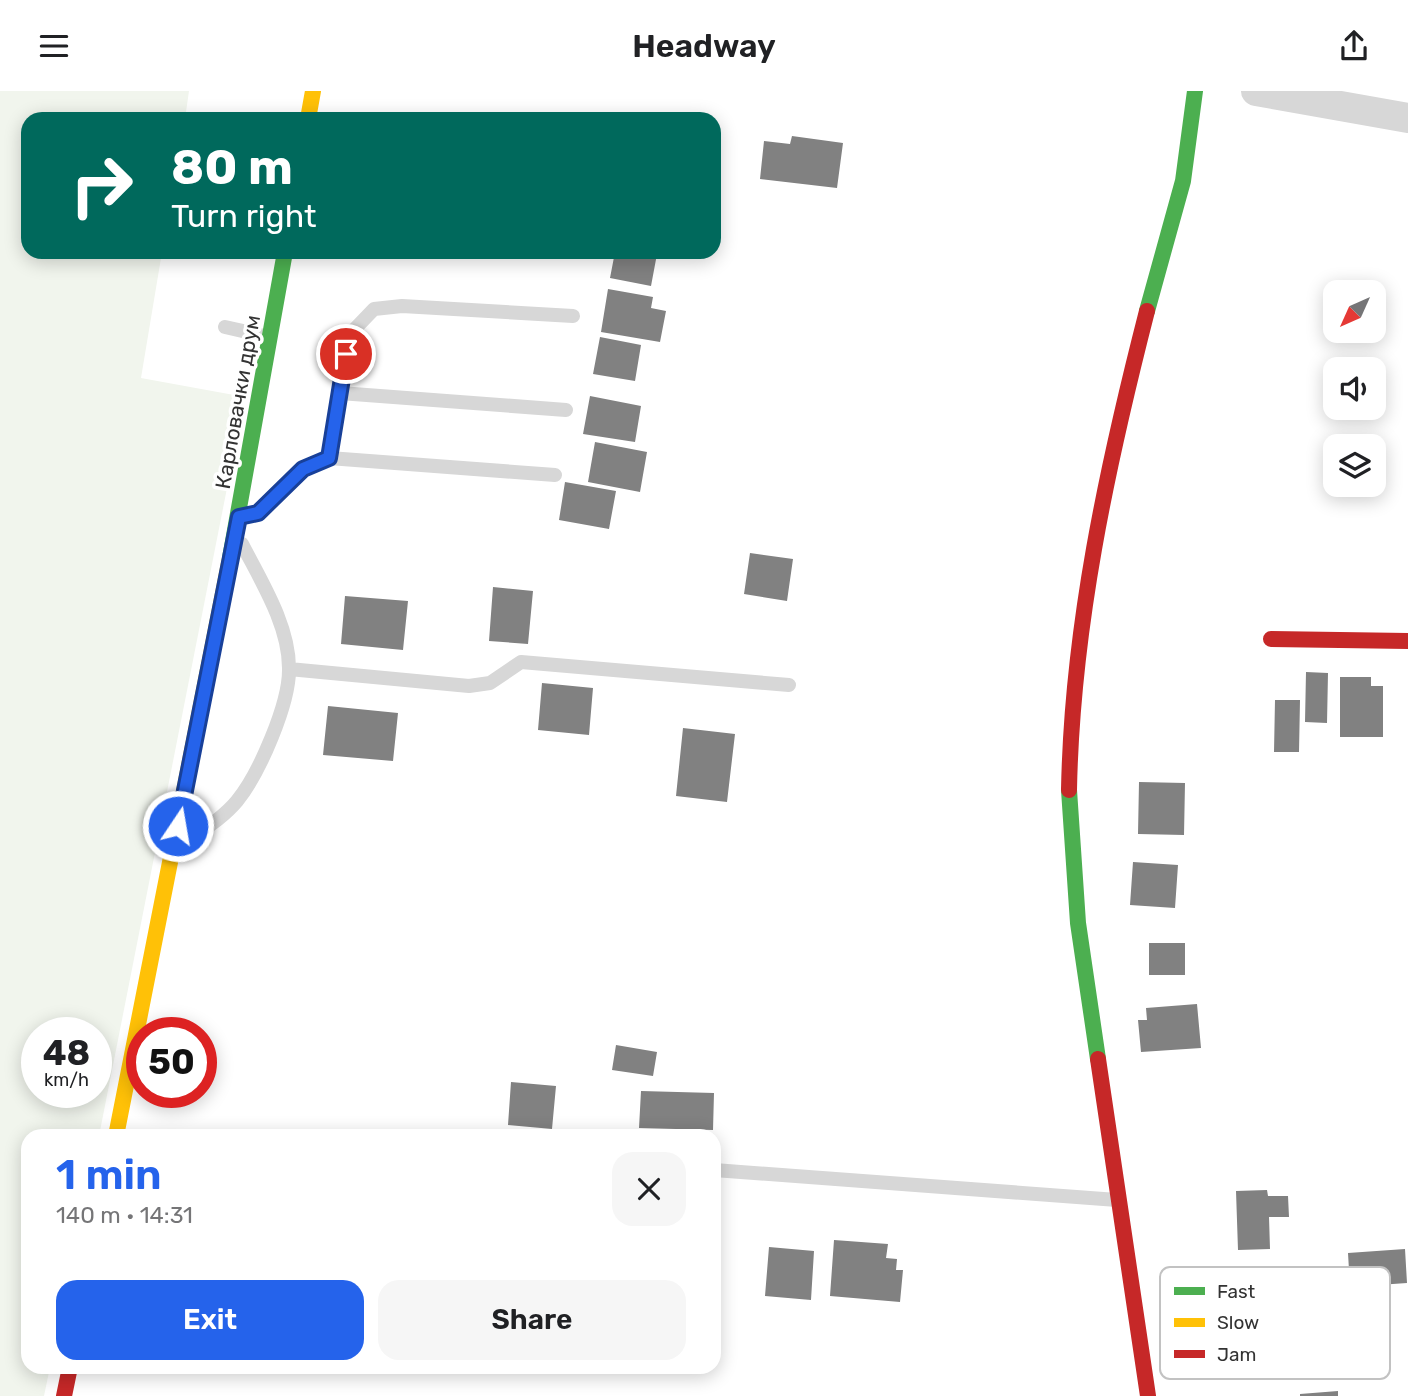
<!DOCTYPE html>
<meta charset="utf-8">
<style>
:root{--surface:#fff;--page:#f6f6f6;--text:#202124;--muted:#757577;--accent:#2563eb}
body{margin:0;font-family:Rubik,sans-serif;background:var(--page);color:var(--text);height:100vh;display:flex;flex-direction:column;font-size:26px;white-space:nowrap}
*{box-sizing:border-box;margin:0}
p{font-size:23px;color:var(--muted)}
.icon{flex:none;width:38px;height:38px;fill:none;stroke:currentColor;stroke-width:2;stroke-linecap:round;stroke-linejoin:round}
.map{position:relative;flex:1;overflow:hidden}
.drawer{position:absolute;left:21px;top:1038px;width:700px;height:245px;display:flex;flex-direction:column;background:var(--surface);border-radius:21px;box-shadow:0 4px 18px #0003}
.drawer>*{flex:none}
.hud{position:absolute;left:21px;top:21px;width:700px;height:147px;border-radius:21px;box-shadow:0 4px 18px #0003;background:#00695c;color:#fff;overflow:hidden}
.needle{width:46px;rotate:225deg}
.buttons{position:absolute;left:1323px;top:189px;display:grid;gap:14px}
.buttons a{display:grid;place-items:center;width:63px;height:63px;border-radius:14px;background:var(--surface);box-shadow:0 4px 18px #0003;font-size:35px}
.speed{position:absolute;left:21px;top:926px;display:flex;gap:14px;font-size:35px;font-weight:700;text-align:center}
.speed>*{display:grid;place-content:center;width:91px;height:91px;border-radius:50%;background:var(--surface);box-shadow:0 4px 18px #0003;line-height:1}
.speed small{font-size:18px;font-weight:400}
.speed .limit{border:10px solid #d22;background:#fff;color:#111}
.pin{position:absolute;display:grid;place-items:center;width:60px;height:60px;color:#fff;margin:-30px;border:4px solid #fff;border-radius:50%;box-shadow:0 2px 7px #0007}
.me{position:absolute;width:77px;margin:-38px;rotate:12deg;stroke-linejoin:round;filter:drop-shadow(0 0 5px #0008)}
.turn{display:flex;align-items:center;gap:24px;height:147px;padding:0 35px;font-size:32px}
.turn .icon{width:91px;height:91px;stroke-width:2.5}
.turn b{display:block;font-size:49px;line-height:60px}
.round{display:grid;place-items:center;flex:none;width:74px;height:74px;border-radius:21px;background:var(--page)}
.summary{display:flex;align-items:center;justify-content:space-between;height:119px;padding:0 35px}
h1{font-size:42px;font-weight:600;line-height:52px;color:var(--accent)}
.action{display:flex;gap:14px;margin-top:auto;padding:14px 35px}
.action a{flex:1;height:80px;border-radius:21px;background:var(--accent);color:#fff;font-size:28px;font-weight:600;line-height:80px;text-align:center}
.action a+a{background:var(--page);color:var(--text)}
header{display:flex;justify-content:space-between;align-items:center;height:91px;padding:0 35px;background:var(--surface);font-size:32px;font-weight:600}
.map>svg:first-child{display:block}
.green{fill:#f1f5ed;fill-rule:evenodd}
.building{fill:#818181}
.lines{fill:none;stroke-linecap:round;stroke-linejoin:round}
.lane{stroke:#d7d7d7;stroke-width:14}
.street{stroke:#d7d7d7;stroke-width:30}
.fast{stroke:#4caf50;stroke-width:16}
.slow{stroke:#ffc107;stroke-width:16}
.jam{stroke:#c62828;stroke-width:16}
.route-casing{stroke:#184099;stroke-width:18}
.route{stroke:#2563eb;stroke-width:12}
.labels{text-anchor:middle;stroke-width:7;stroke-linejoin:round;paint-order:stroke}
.street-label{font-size:21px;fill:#333;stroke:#fff}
.key{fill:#fff;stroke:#c2c2c2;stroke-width:2}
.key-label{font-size:19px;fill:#333}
</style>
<header><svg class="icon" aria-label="menu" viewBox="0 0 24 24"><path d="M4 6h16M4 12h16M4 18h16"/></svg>Headway<svg class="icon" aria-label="share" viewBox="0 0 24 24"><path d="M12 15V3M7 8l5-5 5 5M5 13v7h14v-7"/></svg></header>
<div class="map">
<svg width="1408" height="1305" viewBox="0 0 1408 1305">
<rect width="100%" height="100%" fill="#fff"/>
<path class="green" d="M0,0H189L185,28H28V161H162L141,287L245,306L99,1045H28V1276H50L44,1305H0ZM37,942H96V1001H37Z"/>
<path class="building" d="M792,45L843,52L837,97L760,88L764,50L790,53Z
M615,161L657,163L651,195L610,187Z
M608,198L653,206L651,217L666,220L660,251L601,241Z
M600,246L641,254L635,290L593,283Z
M590,305L641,315L635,351L583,343Z
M595,351L647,361L640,401L588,391Z
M565,391L616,400L609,438L559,429Z
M750,462L793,468L787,510L744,503Z
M493,496L533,500L528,553L489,550Z
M345,505L408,510L403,559L341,553Z
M1306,581L1328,582L1327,632L1305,631Z
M1340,586H1371V595H1383V646H1340Z
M542,592L593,597L589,644L538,639Z
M1275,609H1300L1299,661H1274Z
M328,615L398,622L393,670L323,664Z
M683,637L735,643L727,711L676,705Z
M1139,691L1185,692L1184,744L1138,743Z
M1133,771L1178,774L1175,817L1130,814Z
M1149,852H1185V884H1149Z
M1197,913L1201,957L1141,961L1138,929H1147L1146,917Z
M616,954L657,961L653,985L612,979Z
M511,991L556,995L552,1038L508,1034Z
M641,1000L714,1002L713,1039L639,1037Z
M1267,1099L1268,1105H1288L1289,1126H1269L1270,1158L1238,1159L1236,1100Z
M834,1149L888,1153L886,1167L897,1168L896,1179H903L900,1211L830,1205Z
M769,1156L814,1160L811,1209L765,1205Z
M1405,1158L1407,1192L1350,1196L1348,1162Z
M1338,1300V1305H1300V1303Z"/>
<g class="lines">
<path class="lane" d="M225,236L269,246
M340,302L566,319
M329,367L555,384
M240,426L259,422L303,378L329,367L349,244L374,218L402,215L573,225
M289,578L469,595L490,592L521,571L789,594
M183,753C201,740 222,728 237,710C259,683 290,612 289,577C289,534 261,490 242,453
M714,1079L1117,1109"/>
<path class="street" d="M1256,0L1408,27"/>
<path class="fast" d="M1147,220L1183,90L1195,0
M230,467L285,161
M1069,699L1078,832L1098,968"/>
<path class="slow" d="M308,28L313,0
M116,1045L230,467"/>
<path class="jam" d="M1271,548L1408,550
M1069,699C1072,537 1107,376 1147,220
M1098,968L1148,1305
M64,1305L70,1276"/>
</g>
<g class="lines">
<g class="route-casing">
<path id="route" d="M178,735L239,426L258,422L303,378L329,367L346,263"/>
</g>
<use href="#route" class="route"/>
</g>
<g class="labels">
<g class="street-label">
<text transform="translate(238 311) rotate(-80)" y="7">Карловачки друм</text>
</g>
</g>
<rect x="1160" y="1176" width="230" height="112" rx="10" class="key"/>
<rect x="1174" y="1196" width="31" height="8" fill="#4caf50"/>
<rect x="1174" y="1227" width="31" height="9" fill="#ffc107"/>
<rect x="1174" y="1259" width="31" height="8" fill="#c62828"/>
<g class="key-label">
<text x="1217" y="1207">Fast</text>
<text x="1217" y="1238">Slow</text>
<text x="1217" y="1270">Jam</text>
</g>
</svg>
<div class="buttons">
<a><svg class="needle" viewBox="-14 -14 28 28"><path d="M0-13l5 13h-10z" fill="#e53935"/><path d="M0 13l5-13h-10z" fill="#757577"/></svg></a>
<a><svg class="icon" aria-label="sound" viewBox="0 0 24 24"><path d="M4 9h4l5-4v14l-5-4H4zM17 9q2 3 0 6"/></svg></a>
<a><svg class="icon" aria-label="layers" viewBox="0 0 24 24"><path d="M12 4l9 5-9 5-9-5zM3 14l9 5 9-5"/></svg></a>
</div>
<div class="speed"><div>48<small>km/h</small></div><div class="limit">50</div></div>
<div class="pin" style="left:346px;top:263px;background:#d93025"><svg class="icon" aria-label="arrive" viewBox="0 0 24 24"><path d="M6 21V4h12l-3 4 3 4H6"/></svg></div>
<svg class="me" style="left:178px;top:735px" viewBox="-20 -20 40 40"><circle r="17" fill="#2563eb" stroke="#fff" stroke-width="3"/><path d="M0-11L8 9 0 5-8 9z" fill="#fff"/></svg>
<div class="hud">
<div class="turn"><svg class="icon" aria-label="right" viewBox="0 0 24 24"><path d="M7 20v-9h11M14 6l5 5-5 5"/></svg><div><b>80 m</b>Turn right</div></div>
</div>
<section class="drawer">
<div class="summary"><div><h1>1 min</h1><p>140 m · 14:31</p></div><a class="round"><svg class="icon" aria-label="close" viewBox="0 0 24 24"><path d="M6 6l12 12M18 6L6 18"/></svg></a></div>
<div class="action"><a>Exit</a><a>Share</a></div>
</section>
</div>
